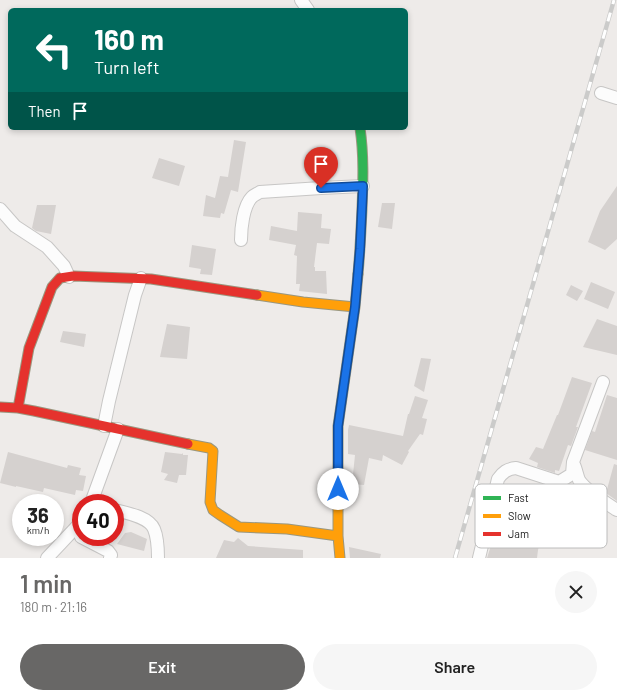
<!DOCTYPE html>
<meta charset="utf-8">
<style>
:root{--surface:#fff;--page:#f6f6f6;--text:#222;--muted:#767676;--accent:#686766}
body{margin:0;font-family:Barlow,sans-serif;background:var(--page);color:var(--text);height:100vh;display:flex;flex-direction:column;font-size:15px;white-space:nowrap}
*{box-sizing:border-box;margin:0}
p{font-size:13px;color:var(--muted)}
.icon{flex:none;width:22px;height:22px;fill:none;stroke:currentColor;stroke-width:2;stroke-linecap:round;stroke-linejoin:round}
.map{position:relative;height:558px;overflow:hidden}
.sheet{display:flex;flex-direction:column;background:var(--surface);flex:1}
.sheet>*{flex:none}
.banner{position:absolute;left:8px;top:8px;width:400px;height:122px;border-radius:6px;box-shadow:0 2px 6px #0003;background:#00695c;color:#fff;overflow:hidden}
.speed{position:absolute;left:12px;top:494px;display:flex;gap:8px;font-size:20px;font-weight:700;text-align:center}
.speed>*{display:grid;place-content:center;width:52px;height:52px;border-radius:50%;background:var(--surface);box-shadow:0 2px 6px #0003;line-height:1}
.speed small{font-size:10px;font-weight:400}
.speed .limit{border:6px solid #d22;background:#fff;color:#111}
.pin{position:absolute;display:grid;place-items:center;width:34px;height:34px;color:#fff;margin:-41px -17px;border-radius:50% 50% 50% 0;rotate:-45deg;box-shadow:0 0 4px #0007}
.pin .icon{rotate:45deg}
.me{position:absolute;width:44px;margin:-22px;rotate:0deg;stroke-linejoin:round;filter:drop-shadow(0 0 3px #0008)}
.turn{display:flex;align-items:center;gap:14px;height:84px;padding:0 20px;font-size:18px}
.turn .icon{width:52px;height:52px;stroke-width:2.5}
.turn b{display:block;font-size:28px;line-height:34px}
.then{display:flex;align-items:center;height:38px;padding:0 20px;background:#0003;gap:8px;font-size:15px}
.round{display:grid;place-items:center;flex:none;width:42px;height:42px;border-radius:21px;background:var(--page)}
.head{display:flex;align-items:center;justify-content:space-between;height:68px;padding:0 20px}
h1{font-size:24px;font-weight:600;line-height:30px;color:var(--accent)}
.cta{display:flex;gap:8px;margin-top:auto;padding:8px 20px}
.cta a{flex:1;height:46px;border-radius:24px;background:var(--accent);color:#fff;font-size:16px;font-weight:600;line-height:46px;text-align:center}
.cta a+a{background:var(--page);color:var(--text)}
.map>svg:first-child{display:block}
.building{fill:#d5d1cf}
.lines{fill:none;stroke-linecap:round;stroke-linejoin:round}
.street-casing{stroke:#c7c6c5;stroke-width:14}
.fast-casing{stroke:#9a977f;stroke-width:11}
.slow-casing{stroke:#9a977f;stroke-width:11}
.jam-casing{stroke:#9a977f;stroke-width:11}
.street{stroke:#fcfcfc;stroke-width:12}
.fast{stroke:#30b455;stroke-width:9}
.slow{stroke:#ff9f0a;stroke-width:9}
.jam{stroke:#e5322d;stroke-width:9}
.rail-casing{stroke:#cbcbca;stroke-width:4.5}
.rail{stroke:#fff;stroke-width:3;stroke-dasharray:9;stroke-linecap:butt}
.route-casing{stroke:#114b97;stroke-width:10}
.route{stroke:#1a73e8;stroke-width:7}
.key{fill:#fff;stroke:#bcbcbc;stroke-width:1}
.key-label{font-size:11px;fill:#202020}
</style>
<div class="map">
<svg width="617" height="558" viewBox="0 0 617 558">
<rect width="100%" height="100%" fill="#eeebe9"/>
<path class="building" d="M234,140L246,142L238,192L231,190L224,214L221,213L220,218L203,216L206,195L215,198L220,176L228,177Z
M159,158L185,166L179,186L152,178Z
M617,186V239L605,250L588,242L600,211Z
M382,203H395L392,229L378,227Z
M37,205H56L51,234L36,231L32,228Z
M298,212L322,214L321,228L331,229L329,244L317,243L314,267H315V271H326L327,294L299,291L300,284H296L297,256L294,255L296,245L269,240L271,226L297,231Z
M192,245L216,249L212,275L200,274L201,269L189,267Z
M591,282L615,292L608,309L584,299Z
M571,285L583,291L577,301L566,295Z
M597,319L617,326V355L583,347Z
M167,324L190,327L187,359L160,357Z
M63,331L86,334L84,347L60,342Z
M421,358L431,359L424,392L414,386Z
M572,377L592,383L576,427H578L571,446L568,445L559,471L555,470V473L537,467L538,463L529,459L536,447L543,449L557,415H558Z
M607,395L617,398V460L585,450L592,431L595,432Z
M415,396L428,400L422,418L427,419L423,435L420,434L408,451L409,452L402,465L383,455L382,461L369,458L364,485L352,484L355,455L348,454V430L349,425L403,436L408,414H409Z
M8,452L67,468L68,465L81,468L79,475L86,476L83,491L76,490L75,495L44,488L43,492L16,486V487L0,483Z
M165,452L182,454L183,453V455H188L186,475H179L177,483L164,480L168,474L161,472Z
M614,464L617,465V501L606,493Z
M542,484L552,487L551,491L563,493L560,511L549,510L538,550L537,558H487L493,539L509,545L516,521L511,519L516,503L538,510Z
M131,532L147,539L144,551L117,544L125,533Z
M238,538L248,546L303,550V558H216L224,540L234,542Z
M349,547L381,554L380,558H350Z"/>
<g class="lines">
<g class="street-casing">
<path id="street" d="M301,0L308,10
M601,93L617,98
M0,209L15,226L47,247L64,266L69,277
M241,240C241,229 243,206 252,197C254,195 257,194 260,192L321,188L363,186
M104,426L109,401L135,295L141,278
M574,465C576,469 577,475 579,480C586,491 606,503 617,510
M91,503L118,429
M115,510C127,513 149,517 154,529C157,536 158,551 158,558
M81,537L108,551L111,555L110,558
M47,558L81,522
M479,558L498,479C503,472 507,469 516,468L559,482L572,474L573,462L603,382"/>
</g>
<g class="fast-casing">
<path id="fast" d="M358,274C360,252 361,231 362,209C363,182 364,155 360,128"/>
</g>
<g class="slow-casing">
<path id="slow" d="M257,295L303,302L355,307
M188,444L209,448L213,451L210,502L213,510L220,515L239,527L287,529L338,536
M340,558L338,536V426L355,307L358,274"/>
</g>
<g class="jam-casing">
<path id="jam" d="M0,407L18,408L34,411L188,444
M18,408L29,348L52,287L60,278L73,276L151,279L257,295"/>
</g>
<use href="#street" class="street"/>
<use href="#fast" class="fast"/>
<use href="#slow" class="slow"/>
<use href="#jam" class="jam"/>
<g class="rail-casing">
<path id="rail" d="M455,558L614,0"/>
</g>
<use href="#rail" class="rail"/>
</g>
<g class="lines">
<g class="route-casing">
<path id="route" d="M321,188L363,186L360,249L355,307L338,426V489"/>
</g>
<use href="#route" class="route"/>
</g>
<rect x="475" y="484" width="132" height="64" rx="6" class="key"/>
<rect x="483" y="496" width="18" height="4" fill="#30b455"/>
<rect x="483" y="514" width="18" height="4" fill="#ff9f0a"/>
<rect x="483" y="532" width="18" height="4" fill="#e5322d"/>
<g class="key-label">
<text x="508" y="502">Fast</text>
<text x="508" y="520">Slow</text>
<text x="508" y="538">Jam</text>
</g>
</svg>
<div class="speed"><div>36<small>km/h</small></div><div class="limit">40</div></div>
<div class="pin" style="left:321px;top:188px;background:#d93025"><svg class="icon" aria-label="arrive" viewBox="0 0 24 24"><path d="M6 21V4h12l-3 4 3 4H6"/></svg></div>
<svg class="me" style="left:338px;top:489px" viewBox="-20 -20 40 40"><circle r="19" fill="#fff"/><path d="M0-13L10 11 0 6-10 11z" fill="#1a73e8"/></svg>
<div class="banner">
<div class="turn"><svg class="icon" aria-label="left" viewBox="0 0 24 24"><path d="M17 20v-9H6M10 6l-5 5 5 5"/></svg><div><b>160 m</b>Turn left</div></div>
<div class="then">Then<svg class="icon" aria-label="arrive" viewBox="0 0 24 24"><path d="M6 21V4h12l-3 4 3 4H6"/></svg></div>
</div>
</div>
<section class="sheet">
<div class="head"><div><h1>1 min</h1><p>180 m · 21:16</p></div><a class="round"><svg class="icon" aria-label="close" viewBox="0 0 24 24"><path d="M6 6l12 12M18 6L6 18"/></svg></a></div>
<div class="cta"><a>Exit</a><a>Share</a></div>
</section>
